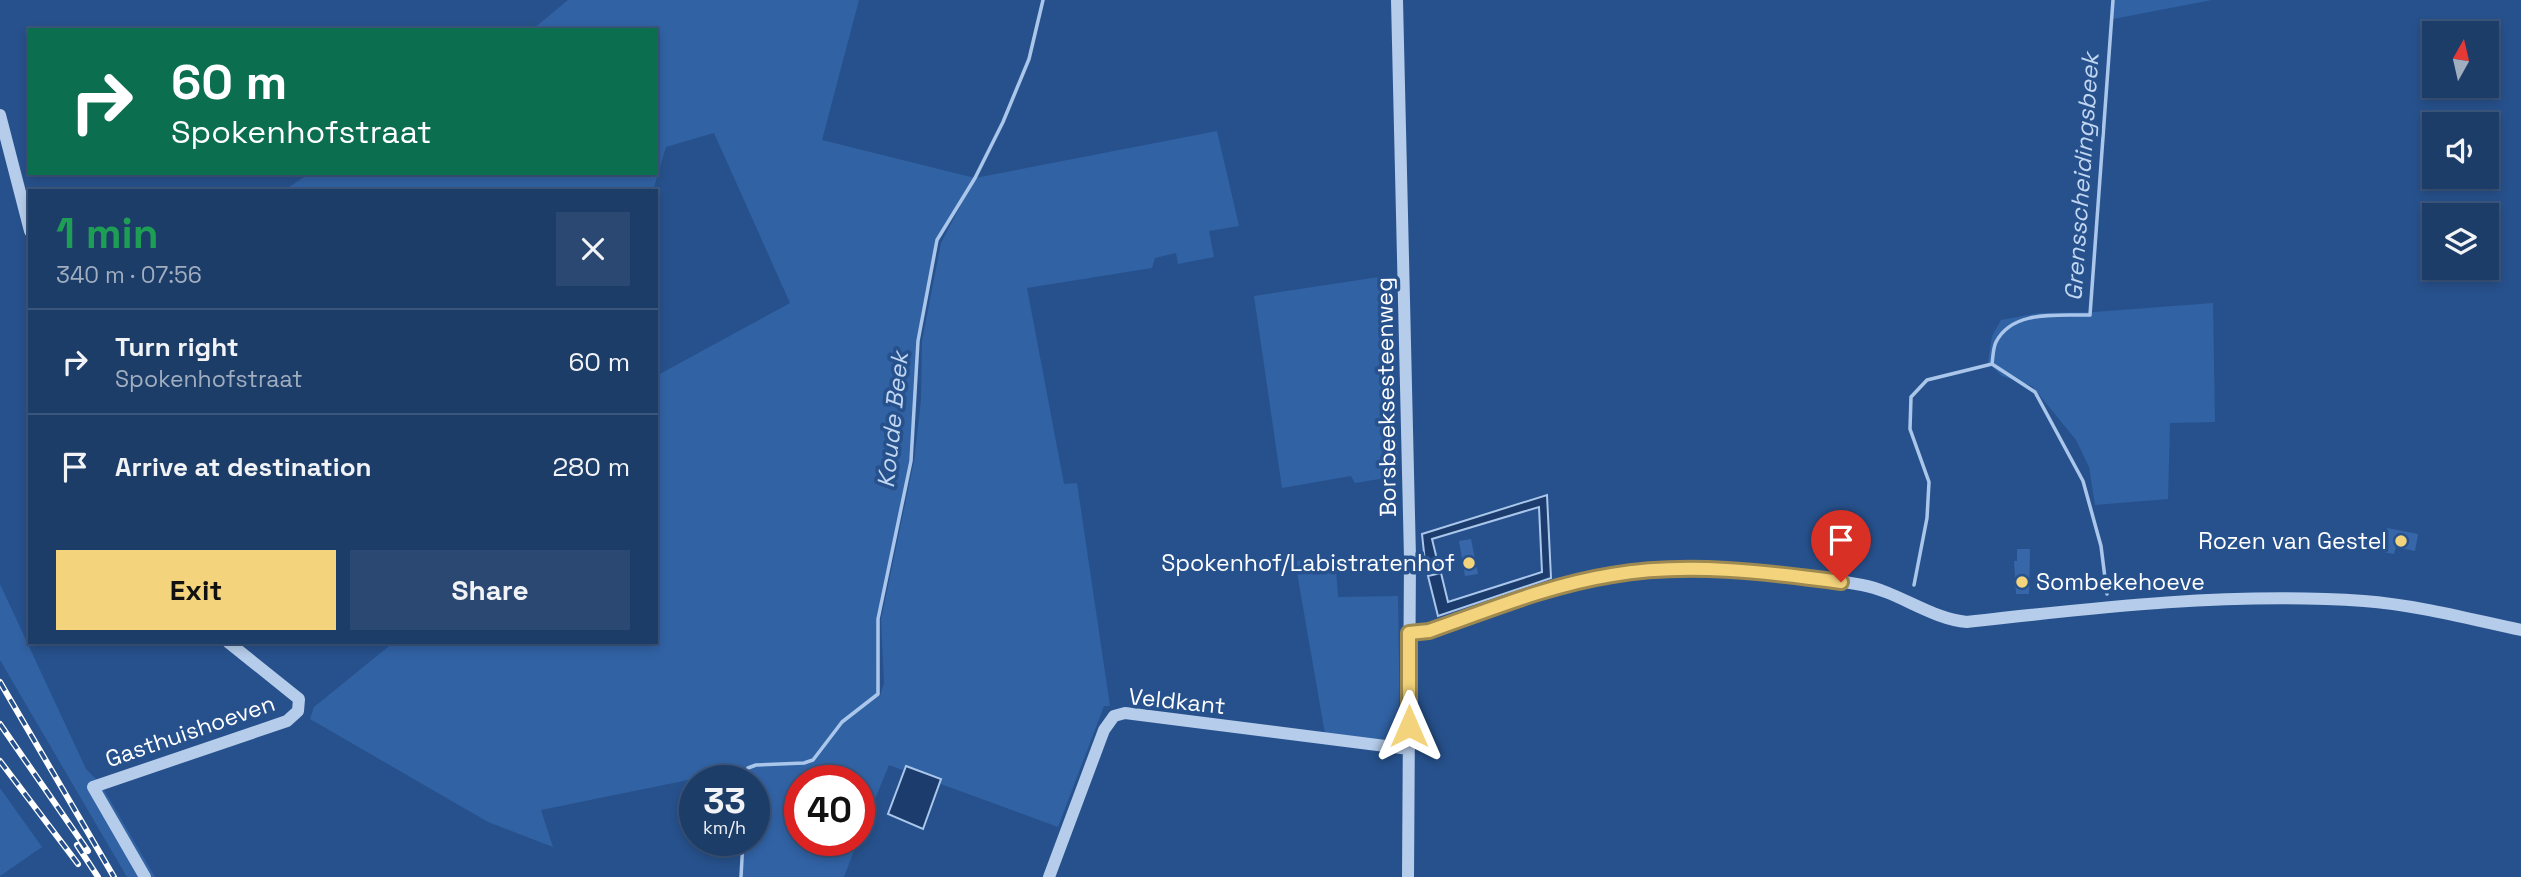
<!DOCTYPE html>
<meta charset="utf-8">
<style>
:root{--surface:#1d3d69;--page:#2a4871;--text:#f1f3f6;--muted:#a0aec0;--line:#3b567d;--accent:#f3d37b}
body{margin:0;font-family:"Space Grotesk",sans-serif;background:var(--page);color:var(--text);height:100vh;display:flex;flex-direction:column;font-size:26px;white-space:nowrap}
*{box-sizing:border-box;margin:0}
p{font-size:23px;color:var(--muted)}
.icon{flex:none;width:38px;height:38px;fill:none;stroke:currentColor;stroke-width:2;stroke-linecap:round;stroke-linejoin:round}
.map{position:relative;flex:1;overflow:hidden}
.details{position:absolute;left:28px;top:189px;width:630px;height:455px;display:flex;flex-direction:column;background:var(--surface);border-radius:0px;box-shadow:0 4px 10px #0003,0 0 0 2px var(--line)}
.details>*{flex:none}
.hud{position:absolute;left:28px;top:28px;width:630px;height:147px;border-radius:0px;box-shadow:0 4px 10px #0003,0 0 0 2px var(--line);background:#0b6e4f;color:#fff;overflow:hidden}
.needle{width:46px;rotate:8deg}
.controls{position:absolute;left:2422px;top:21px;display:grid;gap:14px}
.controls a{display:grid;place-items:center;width:77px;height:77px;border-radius:0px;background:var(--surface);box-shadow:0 4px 10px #0003,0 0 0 2px var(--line);font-size:35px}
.speed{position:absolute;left:679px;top:765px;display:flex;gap:14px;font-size:35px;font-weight:700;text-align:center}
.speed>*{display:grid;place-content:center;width:91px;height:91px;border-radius:50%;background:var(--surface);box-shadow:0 4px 10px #0003,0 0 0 2px var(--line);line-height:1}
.speed small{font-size:18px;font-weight:400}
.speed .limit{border:10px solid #d22;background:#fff;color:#111}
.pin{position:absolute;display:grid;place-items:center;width:60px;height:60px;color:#fff;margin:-72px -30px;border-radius:50% 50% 50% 0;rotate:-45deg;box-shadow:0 0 7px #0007}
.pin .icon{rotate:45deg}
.me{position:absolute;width:77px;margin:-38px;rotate:0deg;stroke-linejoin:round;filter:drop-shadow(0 0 5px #0008)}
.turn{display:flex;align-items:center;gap:24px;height:147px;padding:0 28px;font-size:32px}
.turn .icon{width:91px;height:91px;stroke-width:2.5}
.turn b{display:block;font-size:49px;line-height:60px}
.round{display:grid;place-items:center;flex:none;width:74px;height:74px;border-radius:0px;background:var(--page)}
.headline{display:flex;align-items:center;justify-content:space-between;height:119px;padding:0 28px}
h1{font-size:42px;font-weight:700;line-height:52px;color:#1e9e55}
.button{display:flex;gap:14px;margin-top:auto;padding:14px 28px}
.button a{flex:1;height:80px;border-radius:0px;background:var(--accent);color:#111;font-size:28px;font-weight:700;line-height:80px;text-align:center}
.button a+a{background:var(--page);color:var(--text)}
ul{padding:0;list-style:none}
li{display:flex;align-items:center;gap:21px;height:105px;padding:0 28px;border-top:2px solid var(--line)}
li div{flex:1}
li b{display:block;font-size:26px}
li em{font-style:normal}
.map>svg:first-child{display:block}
.green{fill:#3162a4;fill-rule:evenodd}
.water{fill:#1b3c6c;stroke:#aac7eb;stroke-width:2}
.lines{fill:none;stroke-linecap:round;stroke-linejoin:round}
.stream{stroke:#aac7eb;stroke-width:3.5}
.building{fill:#3767a9}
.minor{stroke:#b5ccea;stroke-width:12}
.rail-casing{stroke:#fff;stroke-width:6}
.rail{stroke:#27518c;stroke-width:3.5;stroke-dasharray:10;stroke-linecap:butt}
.route-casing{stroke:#9e8950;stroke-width:18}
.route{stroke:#f3d37b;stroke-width:12}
.poi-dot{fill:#f3d37b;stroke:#27518c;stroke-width:2.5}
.labels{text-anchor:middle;stroke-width:7;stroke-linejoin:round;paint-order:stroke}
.street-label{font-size:23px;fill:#fff;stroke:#27518c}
.poi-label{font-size:23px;fill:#fff;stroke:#27518c;text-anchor:end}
.water-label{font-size:24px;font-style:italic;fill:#c1d6f1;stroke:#27518c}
</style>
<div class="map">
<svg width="2521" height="877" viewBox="0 0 2521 877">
<rect width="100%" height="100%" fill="#27518c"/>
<path class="green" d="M568,0H859L822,140L975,178L1217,131L1239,226L1209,231L1214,257L1178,264L1176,253L1155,258L1152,268L1027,288L1064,484L1077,483L1110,706H1104L1058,827L889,765L859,838V780H800V840H858L844,877H741L743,840H754V780H743L747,768L541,810L553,847L488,822L310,719L314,707L394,642H656V376L790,303L714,133L666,147L653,191H283L310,173H656V30H532ZM965,197L941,243L922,341L921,400L914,461L881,620L884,683L880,696L878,619L911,461L918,341L937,240Z
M2113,0H2212L2113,19Z
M1392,275L1398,476L1355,483L1351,476L1282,488L1254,296Z
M2213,303L2215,422L2170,423L2168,499L2095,505L2089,467L2076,440L2032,386L2002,376L1988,363L1992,336L2001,320L2039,313L2094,312Z
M1335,556L1338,597L1398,596L1400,739L1394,743L1325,734L1295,561Z
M0,584L86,769L100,783L155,877H127L0,660Z
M0,788L42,847L0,876Z"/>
<path class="water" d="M1547,495L1551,578L1438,616L1428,576L1441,573L1448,602L1542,572L1539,507L1432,539L1439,568L1426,571L1422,534Z
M906,766L941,779L923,829L888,814Z"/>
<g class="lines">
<path class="stream" d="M1992,364C1993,357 1993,348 1996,342C2013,309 2059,316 2090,315L2113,0
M1992,364L2035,392L2083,481L2101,546L2107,594
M1914,585L1927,518L1929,482L1910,429L1911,397L1927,380L1992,364
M743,780L748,768L756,765L804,763L813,760L842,722L878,694V619L911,461L918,341L937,240L975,178L1003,122L1029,59L1043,0
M741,877L743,840"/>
</g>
<path class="building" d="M2387,528L2418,534L2415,551L2396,547L2394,554L2382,552Z
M1471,539L1478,574L1465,576L1459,541Z
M2017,549H2030L2029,594H2016L2014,561H2017Z"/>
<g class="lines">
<path class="minor" d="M1397,0L1410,558L1408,877
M0,115L30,231
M1409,633L1429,631C1475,614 1522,594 1570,583C1658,563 1773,568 1862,585C1899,592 1931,619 1967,622C2100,607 2231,592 2364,601C2417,605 2469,619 2521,630
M145,877L93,787L287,721L298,711L299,699L228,642
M1049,877L1104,730L1114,716L1125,713L1409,749"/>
<g class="rail-casing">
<path id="rail" d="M0,682L114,877
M0,724L88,851
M0,761L78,864
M77,845L98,877"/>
</g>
<use href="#rail" class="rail"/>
</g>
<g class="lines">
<g class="route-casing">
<path id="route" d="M1409,726V633L1429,631C1489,610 1549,585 1612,575C1686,562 1767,572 1841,582"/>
</g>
<use href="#route" class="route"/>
</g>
<g class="poi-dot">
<circle cx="2401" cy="541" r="7"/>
<circle cx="1469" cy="563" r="7"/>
<circle cx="2022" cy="582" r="7"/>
</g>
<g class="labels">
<g class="street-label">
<text transform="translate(1386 397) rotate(-91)" y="8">Borsbeeksesteenweg</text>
<text transform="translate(1177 701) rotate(6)" y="8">Veldkant</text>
<text transform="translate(190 731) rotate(-19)" y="8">Gasthuishoeven</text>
</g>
<g class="poi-label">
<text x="2387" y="549">Rozen van Gestel</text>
<text x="1455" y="571">Spokenhof/Labistratenhof</text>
<text x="2036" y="590" text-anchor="start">Sombekehoeve</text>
</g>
<g class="water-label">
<text transform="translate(2082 177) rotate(-86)" y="8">Grensscheidingsbeek</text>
<text transform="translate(893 420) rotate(-84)" y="8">Koude Beek</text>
</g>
</g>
</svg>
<div class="controls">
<a><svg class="needle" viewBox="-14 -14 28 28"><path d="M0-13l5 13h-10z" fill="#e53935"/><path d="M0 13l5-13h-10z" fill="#a0aec0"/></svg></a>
<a><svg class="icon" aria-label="sound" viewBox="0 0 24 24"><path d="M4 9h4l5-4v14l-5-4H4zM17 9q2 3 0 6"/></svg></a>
<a><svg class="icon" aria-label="layers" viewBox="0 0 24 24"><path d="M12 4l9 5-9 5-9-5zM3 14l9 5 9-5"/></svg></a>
</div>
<div class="speed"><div>33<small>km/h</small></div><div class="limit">40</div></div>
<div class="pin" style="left:1841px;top:582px;background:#d93025"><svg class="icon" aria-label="arrive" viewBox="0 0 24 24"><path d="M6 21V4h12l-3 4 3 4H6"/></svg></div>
<svg class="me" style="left:1409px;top:726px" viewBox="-20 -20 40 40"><path d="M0-17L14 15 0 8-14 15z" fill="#f3d37b" stroke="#fff" stroke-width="4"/></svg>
<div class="hud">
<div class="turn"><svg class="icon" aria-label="right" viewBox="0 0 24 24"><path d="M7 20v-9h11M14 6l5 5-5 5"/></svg><div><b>60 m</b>Spokenhofstraat</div></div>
</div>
<section class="details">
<div class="headline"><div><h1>1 min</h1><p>340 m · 07:56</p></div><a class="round"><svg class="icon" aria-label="close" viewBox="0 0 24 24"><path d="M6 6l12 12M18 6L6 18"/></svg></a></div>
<ul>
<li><svg class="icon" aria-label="right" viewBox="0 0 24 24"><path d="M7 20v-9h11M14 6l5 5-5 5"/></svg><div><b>Turn right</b><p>Spokenhofstraat</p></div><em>60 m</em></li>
<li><svg class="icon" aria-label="arrive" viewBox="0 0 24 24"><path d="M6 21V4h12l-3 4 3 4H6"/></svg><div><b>Arrive at destination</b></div><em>280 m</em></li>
</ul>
<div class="button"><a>Exit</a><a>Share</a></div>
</section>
</div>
